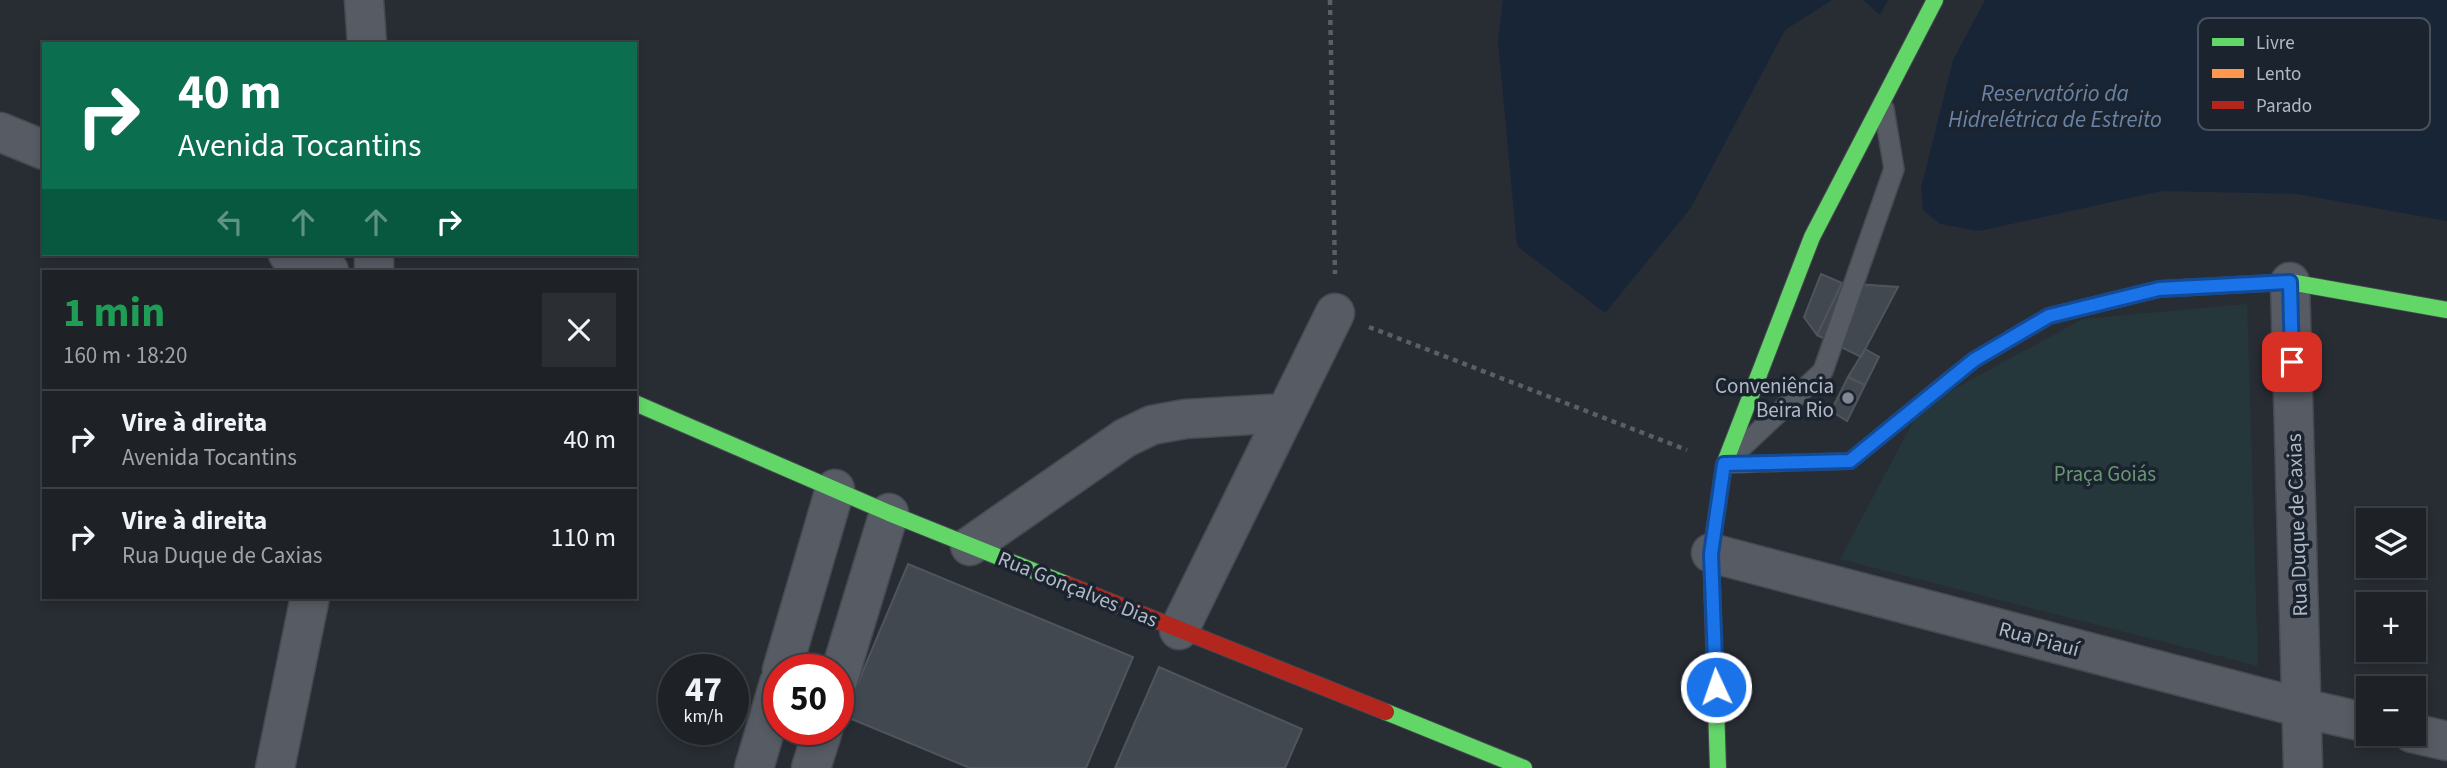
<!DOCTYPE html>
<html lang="pt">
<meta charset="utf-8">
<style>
:root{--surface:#1e2227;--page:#2b2f33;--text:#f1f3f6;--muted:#a1a4a7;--line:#3c3f44}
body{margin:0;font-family:"Source Sans 3",sans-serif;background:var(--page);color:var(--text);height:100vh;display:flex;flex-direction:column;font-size:26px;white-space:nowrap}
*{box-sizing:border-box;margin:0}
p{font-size:23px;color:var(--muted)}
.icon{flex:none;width:38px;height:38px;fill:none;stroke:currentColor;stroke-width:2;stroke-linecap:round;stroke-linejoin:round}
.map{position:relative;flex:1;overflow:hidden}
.drawer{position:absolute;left:42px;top:270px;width:595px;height:329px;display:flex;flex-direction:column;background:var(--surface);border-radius:0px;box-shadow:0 4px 10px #0003,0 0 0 2px var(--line)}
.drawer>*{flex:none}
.guide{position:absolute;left:42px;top:42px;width:595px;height:214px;border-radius:0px;box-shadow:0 4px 10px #0003,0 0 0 2px var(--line);background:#0b6e4f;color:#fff;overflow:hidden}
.tools{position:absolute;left:2356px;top:508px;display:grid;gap:14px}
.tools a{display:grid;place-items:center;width:70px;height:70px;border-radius:0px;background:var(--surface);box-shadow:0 4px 10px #0003,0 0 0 2px var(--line);font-size:35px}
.speed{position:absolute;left:658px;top:654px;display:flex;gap:14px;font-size:35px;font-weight:700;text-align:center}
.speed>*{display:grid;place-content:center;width:91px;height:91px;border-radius:50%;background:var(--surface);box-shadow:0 4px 10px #0003,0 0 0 2px var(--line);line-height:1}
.speed small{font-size:18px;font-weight:400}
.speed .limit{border:10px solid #d22;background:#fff;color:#111}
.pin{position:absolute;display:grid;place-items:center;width:60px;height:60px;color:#fff;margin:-30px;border-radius:14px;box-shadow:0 4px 10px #0006}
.me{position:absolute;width:77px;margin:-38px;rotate:357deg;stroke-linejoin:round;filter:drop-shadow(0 0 5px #0008)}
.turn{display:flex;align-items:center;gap:24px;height:147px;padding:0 21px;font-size:32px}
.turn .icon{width:91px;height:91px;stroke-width:2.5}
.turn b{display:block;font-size:49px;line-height:60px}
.lanes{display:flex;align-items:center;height:66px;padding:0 21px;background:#0003;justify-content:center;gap:35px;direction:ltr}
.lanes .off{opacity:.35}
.round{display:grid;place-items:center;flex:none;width:74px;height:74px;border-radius:0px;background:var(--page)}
.headline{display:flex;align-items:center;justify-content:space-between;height:119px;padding:0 21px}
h1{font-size:42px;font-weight:700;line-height:52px;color:#1e9e55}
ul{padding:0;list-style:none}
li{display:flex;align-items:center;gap:21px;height:98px;padding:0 21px;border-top:2px solid var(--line)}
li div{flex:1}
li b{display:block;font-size:26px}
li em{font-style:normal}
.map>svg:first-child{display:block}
.green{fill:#25373a}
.water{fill:#182537}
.pier{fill:#282d34}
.building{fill:#424850;stroke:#50545c;stroke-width:2}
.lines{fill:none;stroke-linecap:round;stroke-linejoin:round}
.lane-casing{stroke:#454951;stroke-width:22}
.street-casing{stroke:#454951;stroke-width:41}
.fast-casing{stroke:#454951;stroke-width:18}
.slow-casing{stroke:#454951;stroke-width:18}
.jam-casing{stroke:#454951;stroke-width:18}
.path{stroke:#595f64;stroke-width:4.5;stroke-dasharray:5 5;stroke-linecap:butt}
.lane{stroke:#575b63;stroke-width:19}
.street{stroke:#575b63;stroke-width:38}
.fast{stroke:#63d668;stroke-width:16}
.slow{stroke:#ff974d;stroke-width:16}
.jam{stroke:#b3261e;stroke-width:16}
.route-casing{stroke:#114b97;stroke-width:18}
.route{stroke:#1a73e8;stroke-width:12}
.poi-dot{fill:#818893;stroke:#1b232f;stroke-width:2.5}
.labels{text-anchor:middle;stroke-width:7;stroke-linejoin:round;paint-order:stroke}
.poi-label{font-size:21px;fill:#b1b9c6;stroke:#1b232f;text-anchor:end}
.park-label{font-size:21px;fill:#689772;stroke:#1b232f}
.street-label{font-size:21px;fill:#b1b9c6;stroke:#1b232f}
.water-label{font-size:23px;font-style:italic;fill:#6a83a5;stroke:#1b232f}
.key{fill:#1b232f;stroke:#48505c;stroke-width:2}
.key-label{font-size:19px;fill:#b1b9c6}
</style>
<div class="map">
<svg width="2447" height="768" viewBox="0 0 2447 768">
<rect width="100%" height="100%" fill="#282d34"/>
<path class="green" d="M2247,304L2258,666L1840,559L1921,407L2083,319Z"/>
<path class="water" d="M1503,0H1832L1785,30L1690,209L1605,313L1517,246L1498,41Z
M1863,0H2447V221L2297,194L2162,191L1979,231L1940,224L1923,210L1921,188L1953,60L1917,34L1880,15Z"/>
<path class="pier" d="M1888,0H1985L1953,60L1917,34L1880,15Z"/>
<path class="building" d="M1821,274L1842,283L1817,335L1804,317Z
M1842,283L1898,287L1861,357L1817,335Z
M1865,349L1879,357L1865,385L1848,377Z
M1848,377L1865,385L1847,421L1831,411Z
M908,564L1133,657L1086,768H970L844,716Z
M1159,667L1302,729L1285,768H1115Z"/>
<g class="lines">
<g class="lane-casing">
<path id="lane" d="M1740,449L1823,371L1894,169L1884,109"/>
</g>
<g class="street-casing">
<path id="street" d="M364,0L367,44
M0,132L44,150
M288,254L329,271
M374,254V271
M2290,282L2303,768
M970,546L1125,438L1152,425L1185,419L1286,413
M1711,553L2302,708L2368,723
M1179,630L1335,313
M782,670L835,489
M838,680L889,513
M2412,733L2447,741
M275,768L310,597
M754,768L779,683
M811,768L823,730"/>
</g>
<g class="fast-casing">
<path id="fast" d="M1949,380L1974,360L2049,316L2159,289L2290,282L2447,310
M635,403L889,513L1066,584
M1386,712L1524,768
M1718,768L1711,553L1724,465L1812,237L1935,0"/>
</g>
<g class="slow-casing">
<path id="slow" d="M1724,465L1850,461L1949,380"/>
</g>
<g class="jam-casing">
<path id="jam" d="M1066,584L1386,712"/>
</g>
<path class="path" d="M1330,0L1335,274
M1369,327L1687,450"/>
<use href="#lane" class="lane"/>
<use href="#street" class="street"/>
<use href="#fast" class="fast"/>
<use href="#slow" class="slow"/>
<use href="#jam" class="jam"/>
</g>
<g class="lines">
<g class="route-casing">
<path id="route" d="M1716,687L1711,554L1724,464L1850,461L1974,360L2049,316L2159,289L2290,282L2292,362"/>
</g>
<use href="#route" class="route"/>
</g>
<circle class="poi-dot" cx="1848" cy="398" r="7"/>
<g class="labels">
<g class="poi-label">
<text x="1834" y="393">Conveniência<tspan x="1834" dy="24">Beira Rio</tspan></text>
</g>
<g class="park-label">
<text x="2105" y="481">Praça Goiás</text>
</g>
<g class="street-label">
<text transform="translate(2297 525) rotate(-92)" y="7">Rua Duque de Caxias</text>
<text transform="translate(1078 589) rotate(22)" y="7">Rua Gonçalves Dias</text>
<text transform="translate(2039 639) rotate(15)" y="7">Rua Piauí</text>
</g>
<g class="water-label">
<text x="2055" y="101">Reservatório da<tspan x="2055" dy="26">Hidrelétrica de Estreito</tspan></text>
</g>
</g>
<rect x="2198" y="18" width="232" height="112" rx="10" class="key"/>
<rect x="2212" y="38" width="32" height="8" fill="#63d668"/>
<rect x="2212" y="69" width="32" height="9" fill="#ff974d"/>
<rect x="2212" y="101" width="32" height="8" fill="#b3261e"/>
<g class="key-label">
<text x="2256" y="49">Livre</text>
<text x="2256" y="80">Lento</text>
<text x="2256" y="112">Parado</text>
</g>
</svg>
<div class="tools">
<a><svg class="icon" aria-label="layers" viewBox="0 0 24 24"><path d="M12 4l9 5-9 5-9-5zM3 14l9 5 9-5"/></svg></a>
<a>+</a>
<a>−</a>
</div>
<div class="speed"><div>47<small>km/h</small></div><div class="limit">50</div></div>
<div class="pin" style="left:2292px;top:362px;background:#d93025"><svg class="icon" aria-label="arrive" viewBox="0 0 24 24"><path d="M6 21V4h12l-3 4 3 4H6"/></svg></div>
<svg class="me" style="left:1716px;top:687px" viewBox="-20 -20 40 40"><circle r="17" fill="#1a73e8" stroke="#fff" stroke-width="3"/><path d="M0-11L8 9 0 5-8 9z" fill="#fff"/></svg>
<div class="guide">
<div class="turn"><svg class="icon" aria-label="right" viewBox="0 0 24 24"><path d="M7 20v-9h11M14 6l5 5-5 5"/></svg><div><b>40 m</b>Avenida Tocantins</div></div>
<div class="lanes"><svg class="icon off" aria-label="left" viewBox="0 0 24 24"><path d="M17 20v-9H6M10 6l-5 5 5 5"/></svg><svg class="icon off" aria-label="ahead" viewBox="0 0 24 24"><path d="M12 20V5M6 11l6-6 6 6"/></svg><svg class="icon off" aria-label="ahead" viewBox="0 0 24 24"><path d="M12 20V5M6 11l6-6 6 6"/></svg><svg class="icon" aria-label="right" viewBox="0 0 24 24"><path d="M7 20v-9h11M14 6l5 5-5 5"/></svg></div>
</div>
<section class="drawer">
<div class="headline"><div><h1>1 min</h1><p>160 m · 18:20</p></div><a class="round"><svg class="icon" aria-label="close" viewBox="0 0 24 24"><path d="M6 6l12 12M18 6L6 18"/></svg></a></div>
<ul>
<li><svg class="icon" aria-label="right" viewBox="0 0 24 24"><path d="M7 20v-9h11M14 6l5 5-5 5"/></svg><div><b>Vire à direita</b><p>Avenida Tocantins</p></div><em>40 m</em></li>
<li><svg class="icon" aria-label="right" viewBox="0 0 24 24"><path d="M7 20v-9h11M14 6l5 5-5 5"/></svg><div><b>Vire à direita</b><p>Rua Duque de Caxias</p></div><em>110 m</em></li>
</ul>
</section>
</div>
